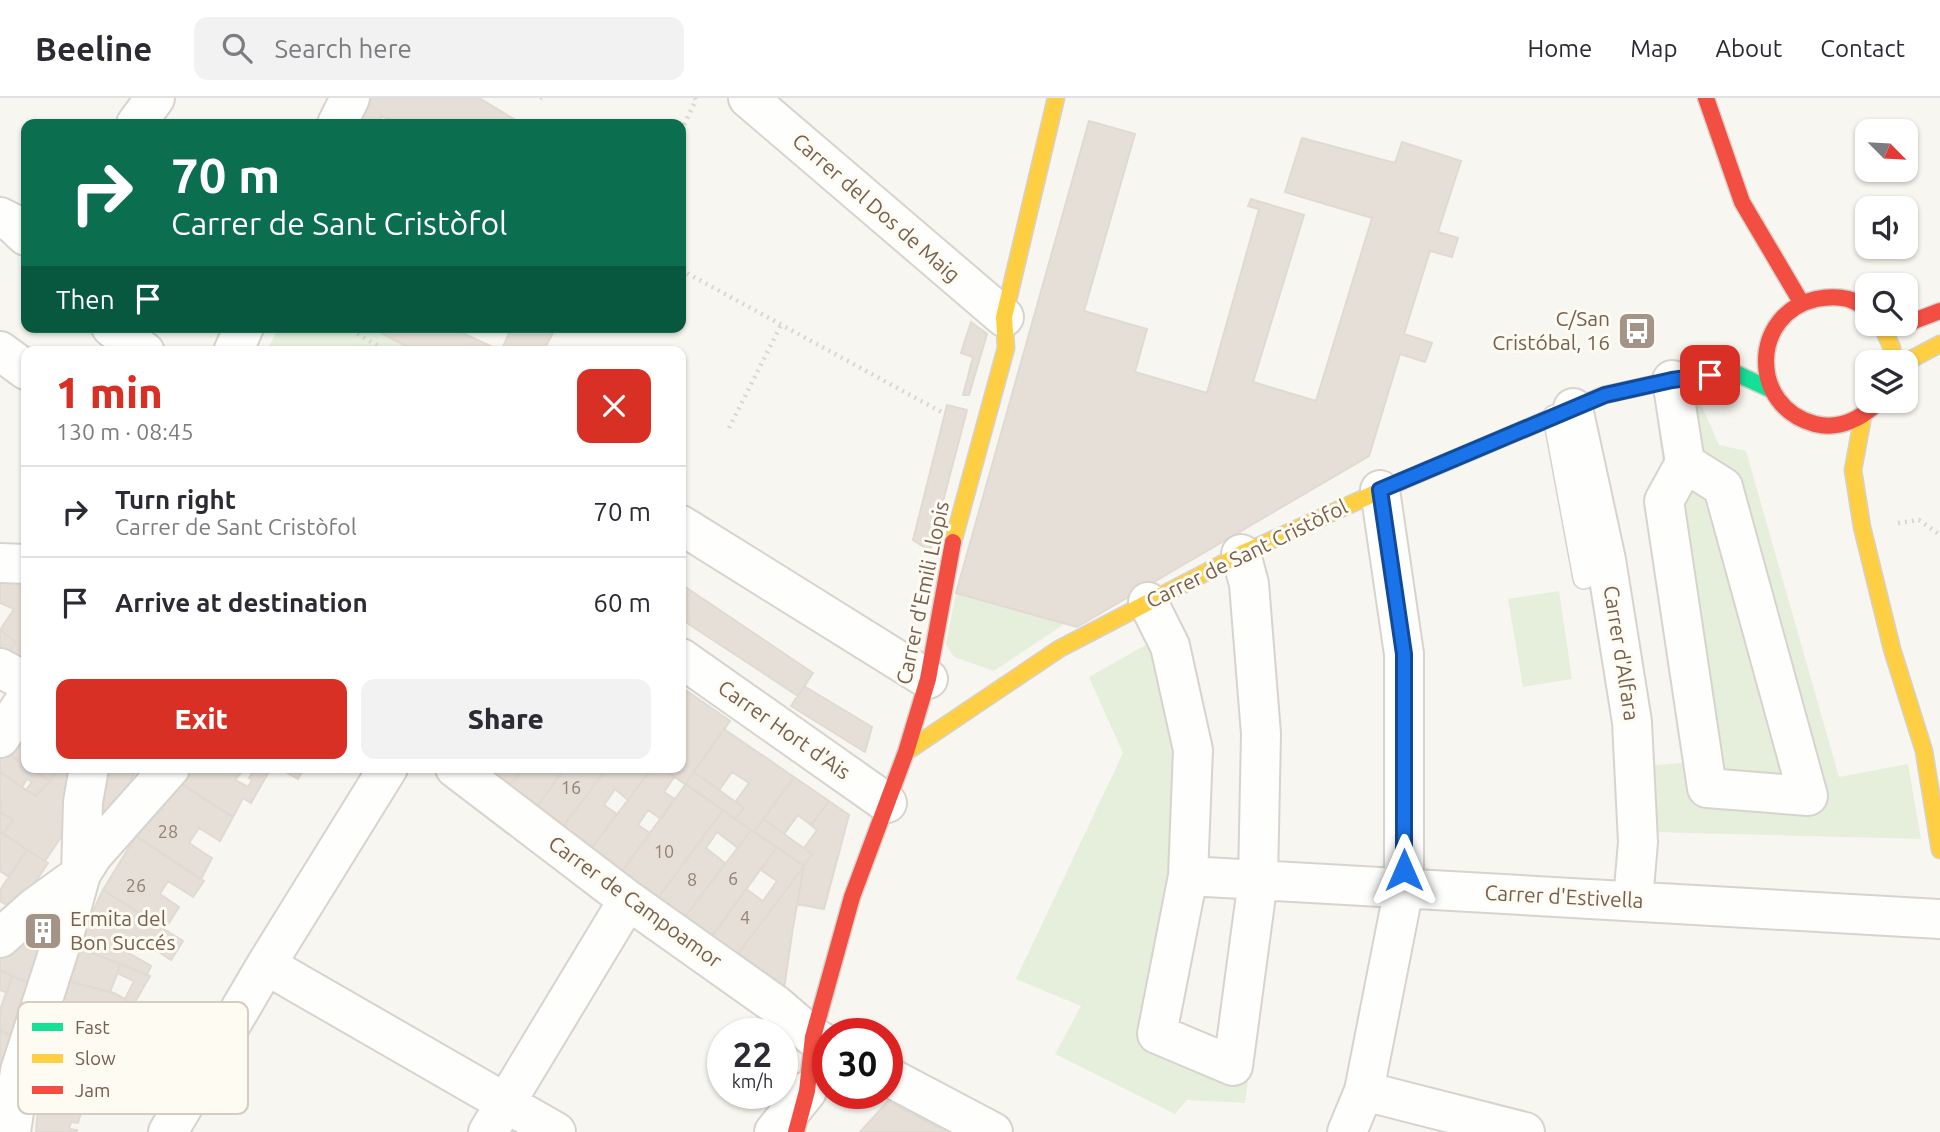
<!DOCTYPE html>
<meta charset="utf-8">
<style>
:root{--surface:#fff;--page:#f2f2f3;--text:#2b2b33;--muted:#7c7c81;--line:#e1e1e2;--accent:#d93025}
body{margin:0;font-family:Ubuntu,sans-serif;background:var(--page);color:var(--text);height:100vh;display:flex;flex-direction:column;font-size:26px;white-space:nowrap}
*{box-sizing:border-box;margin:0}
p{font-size:23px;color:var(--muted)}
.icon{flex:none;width:38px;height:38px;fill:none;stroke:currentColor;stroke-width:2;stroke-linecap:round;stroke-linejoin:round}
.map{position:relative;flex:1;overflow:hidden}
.panel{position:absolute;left:21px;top:248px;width:665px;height:427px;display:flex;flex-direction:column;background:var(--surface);border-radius:14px;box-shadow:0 2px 5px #0004}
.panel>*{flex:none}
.hud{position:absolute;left:21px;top:21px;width:665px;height:214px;border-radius:14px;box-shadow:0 2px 5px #0004;background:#0b6e4f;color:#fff;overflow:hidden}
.needle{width:46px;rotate:114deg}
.tools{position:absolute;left:1855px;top:21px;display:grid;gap:14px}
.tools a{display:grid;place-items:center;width:63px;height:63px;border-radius:14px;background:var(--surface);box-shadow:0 2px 5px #0004;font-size:35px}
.speed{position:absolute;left:707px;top:920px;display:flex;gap:14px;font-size:35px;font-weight:700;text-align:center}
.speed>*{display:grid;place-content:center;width:91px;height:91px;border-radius:50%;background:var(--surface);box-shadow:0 2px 5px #0004;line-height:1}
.speed small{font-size:18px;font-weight:400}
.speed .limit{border:10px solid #d22;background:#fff;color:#111}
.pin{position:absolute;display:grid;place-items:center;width:60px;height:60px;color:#fff;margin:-30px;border-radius:14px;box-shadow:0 4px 10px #0006}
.me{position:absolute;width:77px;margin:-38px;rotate:0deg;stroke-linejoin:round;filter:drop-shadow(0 0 5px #0008)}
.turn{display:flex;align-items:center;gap:24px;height:147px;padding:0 35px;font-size:32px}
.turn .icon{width:91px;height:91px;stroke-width:2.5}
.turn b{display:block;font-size:49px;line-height:60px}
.then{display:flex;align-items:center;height:66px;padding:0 35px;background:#0003;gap:14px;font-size:26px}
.round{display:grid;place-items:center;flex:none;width:74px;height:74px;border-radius:14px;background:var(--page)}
.head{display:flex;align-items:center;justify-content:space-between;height:119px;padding:0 35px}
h1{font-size:42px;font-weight:800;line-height:52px;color:var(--accent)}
.cta{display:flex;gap:14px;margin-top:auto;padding:14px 35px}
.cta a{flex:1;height:80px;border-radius:14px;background:var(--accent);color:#fff;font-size:28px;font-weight:800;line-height:80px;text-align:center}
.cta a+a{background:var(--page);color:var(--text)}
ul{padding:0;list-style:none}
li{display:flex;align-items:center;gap:21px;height:91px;padding:0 35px;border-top:2px solid var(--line)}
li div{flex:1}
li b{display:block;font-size:26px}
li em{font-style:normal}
header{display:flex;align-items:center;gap:42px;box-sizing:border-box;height:98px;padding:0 35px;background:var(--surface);border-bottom:2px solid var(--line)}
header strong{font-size:33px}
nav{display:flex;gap:38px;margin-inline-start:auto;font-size:24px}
.search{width:490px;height:63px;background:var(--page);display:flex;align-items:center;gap:18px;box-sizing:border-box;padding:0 24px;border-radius:14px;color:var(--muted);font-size:26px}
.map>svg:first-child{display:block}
.green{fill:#e5efdb}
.building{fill:#e5dfd7;stroke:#e1dad2;stroke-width:2}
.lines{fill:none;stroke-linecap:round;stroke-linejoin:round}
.lane-casing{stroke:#d8d3cd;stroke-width:24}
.street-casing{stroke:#d8d3cd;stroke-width:42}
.fast-casing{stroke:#d6d2cb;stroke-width:19}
.slow-casing{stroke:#d6d2cb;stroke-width:19}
.jam-casing{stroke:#d6d2cb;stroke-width:19}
.path{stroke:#dbd6d0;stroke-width:4.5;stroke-dasharray:2 5;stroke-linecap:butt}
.lane{stroke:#fefefd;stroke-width:21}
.street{stroke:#fefefd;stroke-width:38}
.fast{stroke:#16e098;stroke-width:16}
.slow{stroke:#ffcf43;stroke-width:16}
.jam{stroke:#f24e42;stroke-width:16}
.route-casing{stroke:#114b97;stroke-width:18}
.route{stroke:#1a73e8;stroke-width:12}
.labels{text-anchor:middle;stroke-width:6;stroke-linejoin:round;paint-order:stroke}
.number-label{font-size:18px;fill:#948273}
.street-label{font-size:21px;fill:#77604f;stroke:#fefbf3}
.poi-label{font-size:21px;fill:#77604f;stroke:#fefbf3;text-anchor:end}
.key{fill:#fefbf3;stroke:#d6ccc2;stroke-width:2}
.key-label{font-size:19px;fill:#77604f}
</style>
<header>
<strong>Beeline</strong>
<div class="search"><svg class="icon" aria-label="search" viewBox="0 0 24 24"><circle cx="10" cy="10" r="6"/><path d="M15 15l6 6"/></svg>Search here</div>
<nav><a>Home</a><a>Map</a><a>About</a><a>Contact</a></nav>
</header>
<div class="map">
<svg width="1940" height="1034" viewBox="0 0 1940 1034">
<rect width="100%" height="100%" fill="#f8f6f0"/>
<path class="green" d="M279,229H370L417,254H266Z
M1700,304L1719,347L1746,353L1839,679L1908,666L1921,741L1652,734L1648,668L1702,663L1657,322Z
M1559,493L1572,581L1523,589L1508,501Z
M956,495L1066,525L994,573L954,559L946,546Z
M1165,536L1193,652L1157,935L1248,983L1245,1005L1187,1002L1175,1016L1055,956L1081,908L1016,881L1123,655L1089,579Z"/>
<path class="building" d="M367,0H479L522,26H398L382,18L378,26H353Z
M1089,23L1135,36L1084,213L1147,231L1135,274L1207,295L1259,111L1248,108L1251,101L1304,117L1253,284L1316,303L1372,120L1285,94L1302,40L1395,65L1402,44L1461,63L1438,134L1458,140L1452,159L1430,153L1404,236L1432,245L1425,264L1400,256L1369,358L1077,529L956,495Z
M971,224L987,236L969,297H963L973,259L961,255Z
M370,229H450L501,253L512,229H556L543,254H417Z
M947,307L967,312L930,453L913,442Z
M26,477V580L3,563L16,544L0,532L14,511L0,505V478Z
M681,486L813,575L798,598L681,521Z
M0,532L16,544L3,563L0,561Z
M804,588L872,629L865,654L791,608Z
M687,593L730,623L685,686L662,670H681V599L682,600Z
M724,631L794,679L754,734L735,721L744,710L736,703L749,685L732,674L719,692L694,674Z
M18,634L26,640V668L5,653Z
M5,653L26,668V670H30L50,683L35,698L26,692L32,684L27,681L22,689L0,674V661Z
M30,670H58L50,683Z
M58,670H69L77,676L67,730L45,763L3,736L13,722L0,714L1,703L0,702V674L35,698L50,683Z
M99,670H138L131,681L134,684L110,729L90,723Z
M190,670H245L235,682L248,689L252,682L249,680L255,670H271L251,705L243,700L233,719L177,683Z
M279,670H304L298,681Z
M483,670H523L507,691Z
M523,670H565L536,710L507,691Z
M565,670H607L562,730L536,710Z
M607,670H652L628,702L615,691L604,707L617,716L591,751L562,730Z
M652,670H662L674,679L664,694L675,701L661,721L648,712L638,727L650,735L622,773L591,751Z
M694,674L744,710L735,721L685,686Z
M794,679L829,703L811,727L798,717L784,736L763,721Z
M177,683L233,719L220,743L199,730L189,745L212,760L201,781L136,738L167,694Z
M686,686L723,712L658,800L622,773Z
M829,703L849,717L824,811L797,806L804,768L812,756L804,750L817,732L811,727Z
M723,712L751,732L738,750L717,734L706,750L725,765L685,819L658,800Z
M0,714L13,722L3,736L0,733Z
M763,721L812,756L804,768L754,734Z
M751,732L777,749L712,838L685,819Z
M0,733L27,752L9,779L0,773Z
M136,738L204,783L193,799L168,783L160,796L179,809L165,831L103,792Z
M777,749L804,768L737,857L712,838L746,791L763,803L777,783L761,772Z
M27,752L48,765L16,813L0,803V792Z
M804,768L793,829L784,891L737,857Z
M103,792L183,843L171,862L135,838L127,854L151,868L147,877L76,849Z
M52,813L48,853L27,841Z
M27,841L48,853L35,888L0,872V859Z
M76,849L121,866L110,894L63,882Z
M121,866L150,878L134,906L125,901L134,883L117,875Z
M0,872L12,878L7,895L0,892Z
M12,878L35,888L19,942L0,932V912Z
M63,882L114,895L134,906L125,921L109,915L106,920L57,903Z
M57,903L106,920L94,951L104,955L92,974L60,966L63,960L42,953Z
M0,932L19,942L0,998Z
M42,953L63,960L60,966L92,974L89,990L69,986L66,1000L84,1004L78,1025L71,1024L69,1031L77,1032L76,1034H36Z
M888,1003L946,1034H860Z"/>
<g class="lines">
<g class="lane-casing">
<path id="lane" d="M1554,318L1584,480"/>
</g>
<g class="street-casing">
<path id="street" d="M748,0L1004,219
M136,26L155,0
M337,26L350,0
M0,119L12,125L26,138
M111,229L145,254
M0,253L26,272
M233,254L244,229
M1672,282L1685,365
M1573,310L1606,462L1632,624L1638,744L1633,803
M1685,365L1723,389L1808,698L1707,690L1664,403Z
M681,427L928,581
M0,465L26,466
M1148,504L1170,548L1193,652L1188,778L1157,936L1233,968L1258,782L1261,636L1249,486L1241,456
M681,560L887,705
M0,570L26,584
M0,640L26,601
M455,670L628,802L776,907L813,939L828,947
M1188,778L1940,821
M0,840L34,810L81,776L83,704L89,670
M266,867L556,1034
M887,978L993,1034
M1364,993L1525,1034
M11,1034L20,973L66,830L81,776L92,758L170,670
M168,1034L266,867L388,670
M488,1034L628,802
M774,1034L807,993
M1347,1034L1364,993L1404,790V556L1380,392"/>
</g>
<g class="fast-casing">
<path id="fast" d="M1402,383L1604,297L1672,282L1733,274L1772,292"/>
</g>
<g class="slow-casing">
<path id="slow" d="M1881,226L1892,250V264
M1906,264L1940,246
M1863,318L1853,372L1862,429L1892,551L1924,653L1940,752
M953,444L1006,250L1004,219L1056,0
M906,654L1059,551L1241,456L1402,383"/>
</g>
<g class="jam-casing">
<path id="jam" d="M1706,0L1742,104L1801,204
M1867,211C1861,207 1855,203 1848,201C1837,198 1826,199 1816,201C1750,216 1749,309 1815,326C1839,332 1861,321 1878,304
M1883,227L1906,226L1940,213
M796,1034L807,993L813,939L852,799L906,654L928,581L953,444"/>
</g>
<path class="path" d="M540,1L541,0
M681,33L696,2L695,0
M681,172L945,316
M345,229L389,254
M729,330L781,227
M1898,425L1919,422L1940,437"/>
<use href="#lane" class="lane"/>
<use href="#street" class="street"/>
<use href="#fast" class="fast"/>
<use href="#slow" class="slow"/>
<use href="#jam" class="jam"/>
</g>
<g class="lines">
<g class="route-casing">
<path id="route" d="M1404,772V556L1380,392L1605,297L1672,282L1710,277"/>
</g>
<use href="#route" class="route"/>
</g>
<defs>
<g id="bus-square" transform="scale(2.0125)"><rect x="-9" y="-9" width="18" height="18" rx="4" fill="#a49487" stroke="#fefbf3"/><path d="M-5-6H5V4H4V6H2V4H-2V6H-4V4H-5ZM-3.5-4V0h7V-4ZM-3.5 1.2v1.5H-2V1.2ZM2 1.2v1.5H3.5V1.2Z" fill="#fff"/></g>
<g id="building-square" transform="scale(2.0125)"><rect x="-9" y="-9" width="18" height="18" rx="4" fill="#a49487" stroke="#fefbf3"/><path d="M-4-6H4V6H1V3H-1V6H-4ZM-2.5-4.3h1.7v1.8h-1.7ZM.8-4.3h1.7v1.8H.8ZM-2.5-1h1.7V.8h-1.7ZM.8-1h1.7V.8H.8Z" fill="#fff"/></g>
</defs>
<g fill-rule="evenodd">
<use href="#bus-square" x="1637" y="233"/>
<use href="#building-square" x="43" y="833"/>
</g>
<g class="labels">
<g class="number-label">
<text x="571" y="696">16</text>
<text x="168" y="740">28</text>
<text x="664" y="760">10</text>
<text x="733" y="787">6</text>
<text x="692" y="788">8</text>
<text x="136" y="794">26</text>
<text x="745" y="826">4</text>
</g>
<g class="street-label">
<text transform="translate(876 110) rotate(41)" y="7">Carrer del Dos de Maig</text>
<text transform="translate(1247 456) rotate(-26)" y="7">Carrer de Sant Cristòfol</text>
<text transform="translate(923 495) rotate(-78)" y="7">Carrer d'Emili Llopis</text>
<text transform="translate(1621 555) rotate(81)" y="7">Carrer d'Alfara</text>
<text transform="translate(784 632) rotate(35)" y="7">Carrer Hort d'Ais</text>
<text transform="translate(1564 799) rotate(3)" y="7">Carrer d'Estivella</text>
<text transform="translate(635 804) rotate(36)" y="7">Carrer de Campoamor</text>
</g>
<g class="poi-label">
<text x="1610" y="228">C/San<tspan x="1610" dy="24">Cristóbal, 16</tspan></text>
<text x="70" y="828" text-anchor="start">Ermita del<tspan x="70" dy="24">Bon Succés</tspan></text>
</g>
</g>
<rect x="18" y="904" width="230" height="112" rx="10" class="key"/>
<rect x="32" y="925" width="31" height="8" fill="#16e098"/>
<rect x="32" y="956" width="31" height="9" fill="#ffcf43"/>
<rect x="32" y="988" width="31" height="8" fill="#f24e42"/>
<g class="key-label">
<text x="75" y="936">Fast</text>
<text x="75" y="967">Slow</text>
<text x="75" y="999">Jam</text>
</g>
</svg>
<div class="tools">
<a><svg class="needle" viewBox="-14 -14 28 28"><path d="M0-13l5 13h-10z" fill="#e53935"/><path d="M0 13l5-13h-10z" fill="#7c7c81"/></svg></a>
<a><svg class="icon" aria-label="sound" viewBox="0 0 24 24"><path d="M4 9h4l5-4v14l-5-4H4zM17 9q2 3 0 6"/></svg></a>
<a><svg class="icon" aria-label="search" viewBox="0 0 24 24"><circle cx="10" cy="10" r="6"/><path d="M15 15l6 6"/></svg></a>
<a><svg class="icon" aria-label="layers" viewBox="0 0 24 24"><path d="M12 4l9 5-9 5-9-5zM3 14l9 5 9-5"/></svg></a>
</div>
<div class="speed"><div>22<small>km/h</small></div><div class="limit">30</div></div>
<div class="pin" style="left:1710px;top:277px;background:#d93025"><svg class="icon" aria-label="arrive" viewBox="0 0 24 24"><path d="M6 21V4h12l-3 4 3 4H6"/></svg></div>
<svg class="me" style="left:1404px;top:772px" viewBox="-20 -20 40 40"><path d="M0-17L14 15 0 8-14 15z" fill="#1a73e8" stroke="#fff" stroke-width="4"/></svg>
<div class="hud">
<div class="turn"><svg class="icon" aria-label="right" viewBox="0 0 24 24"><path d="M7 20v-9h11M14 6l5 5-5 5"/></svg><div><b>70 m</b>Carrer de Sant Cristòfol</div></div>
<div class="then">Then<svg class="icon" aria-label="arrive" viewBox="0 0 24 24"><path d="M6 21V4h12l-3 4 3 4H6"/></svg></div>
</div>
<section class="panel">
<div class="head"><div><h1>1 min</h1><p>130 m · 08:45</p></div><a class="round" style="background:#d93025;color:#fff"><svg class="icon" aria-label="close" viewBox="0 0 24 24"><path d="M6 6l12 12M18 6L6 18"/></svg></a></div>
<ul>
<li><svg class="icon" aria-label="right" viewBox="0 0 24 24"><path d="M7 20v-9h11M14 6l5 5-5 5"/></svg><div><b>Turn right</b><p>Carrer de Sant Cristòfol</p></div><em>70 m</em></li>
<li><svg class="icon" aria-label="arrive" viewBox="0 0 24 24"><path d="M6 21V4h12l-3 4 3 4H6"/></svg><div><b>Arrive at destination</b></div><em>60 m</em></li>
</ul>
<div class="cta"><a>Exit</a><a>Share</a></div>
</section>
</div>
